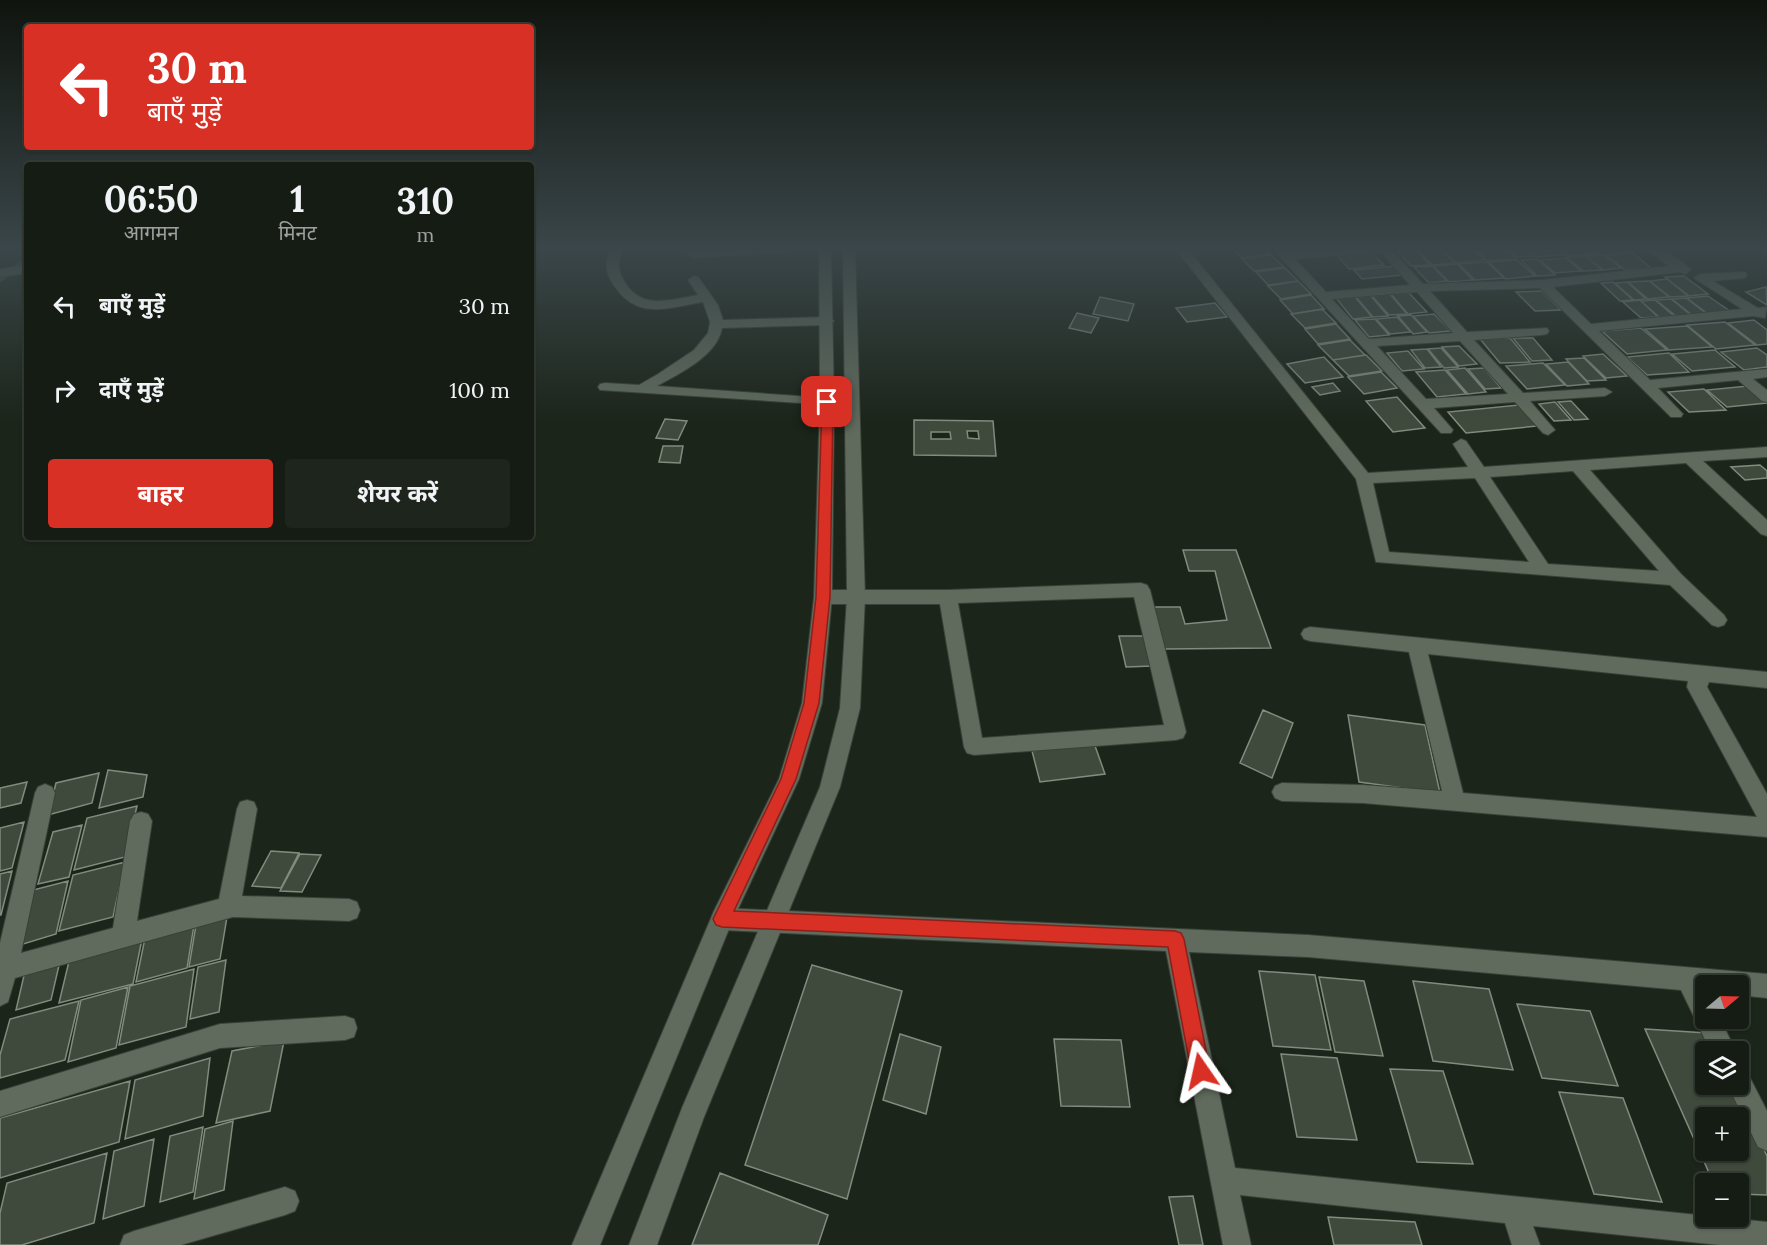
<!DOCTYPE html>
<html lang="hi">
<meta charset="utf-8">
<style>
:root{--surface:#151c14;--page:#1e251d;--text:#f1f3f6;--muted:#9da1a0;--line:#343a34;--accent:#d93025}
body{margin:0;font-family:Lora,"Noto Sans Devanagari",serif;background:var(--page);color:var(--text);height:100vh;display:flex;flex-direction:column;font-size:22px;white-space:nowrap}
*{box-sizing:border-box;margin:0}
p{font-size:20px;color:var(--muted)}
.icon{flex:none;width:33px;height:33px;fill:none;stroke:currentColor;stroke-width:2;stroke-linecap:round;stroke-linejoin:round}
.map{position:relative;flex:1;overflow:hidden}
.side{position:absolute;left:24px;top:162px;width:510px;height:378px;display:flex;flex-direction:column;background:var(--surface);border-radius:6px;box-shadow:0 2px 4px #0004,0 0 0 2px var(--line)}
.side>*{flex:none}
.banner{position:absolute;left:24px;top:24px;width:510px;height:126px;border-radius:6px;box-shadow:0 2px 4px #0004,0 0 0 2px var(--line);background:#d93025;color:#fff;overflow:hidden}
.needle{width:39px;rotate:71deg}
.controls{position:absolute;left:1695px;top:975px;display:grid;gap:12px}
.controls a{display:grid;place-items:center;width:54px;height:54px;border-radius:6px;background:var(--surface);box-shadow:0 2px 4px #0004,0 0 0 2px var(--line);font-size:30px}
.pin{position:absolute;display:grid;place-items:center;width:51px;height:51px;color:#fff;margin:-26px;border-radius:12px;box-shadow:0 3px 9px #0006}
.me{position:absolute;width:66px;margin:-33px;rotate:349deg;stroke-linejoin:round;filter:drop-shadow(0 0 4px #0008)}
.turn{display:flex;align-items:center;gap:21px;height:126px;padding:0 24px;font-size:27px}
.turn .icon{width:78px;height:78px;stroke-width:2.5}
.turn b{display:block;font-size:42px;line-height:51px}
.eta{display:flex;justify-content:space-evenly;align-items:center;height:102px;text-align:center}
.eta b{font-size:36px;font-weight:700;line-height:42px}
.cta{display:flex;gap:12px;margin-top:auto;padding:12px 24px}
.cta a{flex:1;height:69px;border-radius:6px;background:var(--accent);color:#fff;font-size:24px;font-weight:700;line-height:69px;text-align:center}
.cta a+a{background:var(--page);color:var(--text)}
ul{padding:0;list-style:none}
li{display:flex;align-items:center;gap:18px;height:84px;padding:0 24px}
li div{flex:1}
li b{display:block;font-size:22px}
li em{font-style:normal}
.map>svg:first-child{display:block}
.lines{fill:none;stroke-linecap:round;stroke-linejoin:round}
.stream{stroke:#34592b;stroke-width:6}
.building{fill:#3f493c;stroke:#808c7e;stroke-width:1.5;fill-rule:evenodd}
.street-casing{stroke:#394138;stroke-width:2}
.secondary-casing{stroke:#394138;stroke-width:2}
.street{fill:#606b5d;fill-rule:evenodd}
.secondary{fill:#606b5d;fill-rule:evenodd}
.route{fill:#d93025;stroke:#8d1f18;stroke-width:1.5}
</style>
<div class="map">
<svg width="1767" height="1245" viewBox="0 0 1767 1245">
<rect width="100%" height="100%" fill="#1c251a"/>
<g class="lines">
<path class="stream" d="M0,279L27,260"/>
</g>
<path class="building" d="M1232,248H1265L1271,254L1242,258Z
M1440,248L1455,263L1432,265L1417,249Z
M1472,248L1485,260L1456,263L1442,249Z
M1474,248H1506L1517,259L1487,261Z
M1507,248H1523L1532,256L1517,257Z
M1526,248H1556L1564,255L1536,257Z
M1558,248H1578L1586,255L1567,256Z
M1579,248H1593L1600,253L1587,255Z
M1369,250L1384,265L1349,269L1335,253Z
M1416,250L1430,265L1411,266L1397,251Z
M1632,252L1651,268L1625,270L1606,255Z
M1271,255L1284,267L1254,271L1242,259Z
M1604,255L1621,268L1603,270L1586,256Z
M1586,256L1602,270L1583,271L1567,257Z
M1566,258L1581,271L1555,273L1540,260Z
M1537,259L1555,275L1537,276L1521,260Z
M1517,260L1535,276L1506,279L1489,262Z
M1487,262L1504,278L1475,280L1459,264Z
M1457,264L1473,280L1449,282L1433,266Z
M1394,266L1403,275L1362,279L1354,270Z
M1432,266L1447,281L1429,283L1414,267Z
M1285,268L1298,281L1268,285L1256,272Z
M1684,276L1708,294L1689,296L1665,277Z
M1667,279L1688,296L1670,297L1650,281Z
M1298,281L1311,294L1281,299L1268,286Z
M1649,281L1669,297L1648,299L1628,282Z
M1613,282L1633,300L1620,301L1601,283Z
M1627,282L1646,299L1634,300L1615,283Z
M1766,287L1767,305L1746,292Z
M1542,291L1561,310L1535,311L1516,292Z
M1409,293L1427,312L1408,314L1391,294Z
M1390,294L1407,314L1389,315L1372,296Z
M1311,295L1324,309L1293,314L1280,300Z
M1371,296L1388,316L1373,317L1356,297Z
M1708,296L1730,311L1708,314L1687,298Z
M1100,297L1134,304L1128,321L1093,314Z
M1355,297L1372,317L1353,319L1336,298Z
M1686,298L1707,314L1692,315L1672,299Z
M1671,299L1691,315L1676,316L1656,300Z
M1640,300L1658,317L1641,318L1623,302Z
M1655,300L1674,316L1659,317L1641,301Z
M1215,303L1227,317L1187,322L1176,308Z
M1322,309L1336,323L1305,328L1291,314Z
M1077,313L1099,318L1091,333L1069,328Z
M1434,314L1451,331L1429,333L1413,316Z
M1411,315L1427,332L1413,334L1398,316Z
M1397,317L1411,332L1390,334L1376,319Z
M1375,319L1389,335L1369,337L1355,320Z
M1754,320L1767,330V344L1757,345L1728,323Z
M1725,322L1755,345L1716,349L1687,325Z
M1336,324L1350,339L1318,344L1305,329Z
M1687,326L1712,347L1669,350L1645,329Z
M1641,328L1667,350L1627,354L1602,331Z
M1510,338L1530,362L1500,363L1480,339Z
M1513,338H1533L1552,360L1532,361Z
M1350,340L1365,355L1333,360L1318,345Z
M1459,346L1477,364L1459,366L1442,347Z
M1441,348L1458,367L1444,368L1428,349Z
M1757,348L1767,355V367L1744,370L1721,352Z
M1427,349L1441,367L1425,368L1411,350Z
M1715,350L1735,367L1692,371L1672,354Z
M1408,351L1424,369L1402,371L1387,353Z
M1669,353L1689,372L1647,375L1627,357Z
M1603,354L1627,376L1606,378L1583,356Z
M1366,355L1382,371L1349,376L1333,360Z
M1324,357L1343,377L1305,383L1287,364Z
M1584,358L1606,380L1587,381L1566,359Z
M1568,362L1589,384L1567,386L1546,364Z
M1543,363L1565,385L1527,389L1506,366Z
M1465,368L1486,392L1468,394L1447,370Z
M1484,368L1501,388L1485,389L1468,369Z
M1445,370L1466,394L1437,397L1416,372Z
M1381,372L1397,388L1364,394L1348,377Z
M1333,383L1340,391L1320,395L1312,387Z
M1748,386L1767,403L1727,407L1707,390Z
M1704,389L1726,410L1689,412L1668,392Z
M1397,397L1425,428L1393,432L1366,401Z
M1571,401L1588,419L1574,420L1558,402Z
M1555,402L1571,420L1554,421L1539,404Z
M1519,405L1538,426L1466,433L1448,412Z
M665,419L687,421L678,440L656,438Z
M914,420L993,421L996,456L914,455ZM967,431H978L979,439L968,438ZM931,432H950L951,439H931Z
M663,446H683L680,463L659,462Z
M1760,465L1767,471V478L1745,480L1731,467Z
M1183,550H1236L1271,648L1164,649L1153,607H1180L1185,624L1227,620L1215,571H1189Z
M1119,636H1145L1152,666L1126,667Z
M1263,710L1293,723L1272,778L1240,763Z
M1348,715L1425,725L1440,793L1359,782Z
M1094,743L1105,774L1040,782L1032,751Z
M108,770L147,775L143,797L99,808Z
M99,773L92,803L48,815L56,783Z
M27,782L21,803L0,808V788Z
M137,806L125,857L74,870L87,818Z
M24,822L12,868L0,871V828Z
M82,825L69,877L38,884L53,832Z
M271,851L299,853L281,888L252,886Z
M300,854L321,855L302,892L280,891Z
M125,862L113,917L59,931L73,875Z
M12,871L1,915H0V874Z
M68,881L56,934L20,945L33,890Z
M227,917L220,959L189,967L196,925Z
M194,925L187,968L136,982L145,938Z
M142,939L133,984L59,1003L70,957Z
M226,960L219,1012L190,1019L198,967Z
M60,961L51,1000L16,1010L25,971Z
M812,965L902,991L847,1199L745,1165Z
M194,969L186,1027L119,1045L130,986Z
M1259,971L1315,975L1331,1050L1273,1046Z
M1319,977L1364,981L1383,1056L1335,1052Z
M1413,981L1489,989L1513,1070L1433,1061Z
M128,987L116,1048L68,1062L81,1000Z
M79,1001L65,1060L0,1078V1055L10,1019Z
M1517,1004L1590,1011L1618,1086L1542,1078Z
M1645,1029L1707,1033L1716,1052H1706V1084H1732L1767,1156V1195L1738,1194V1184H1714ZM1706,1118H1738V1150H1706Z
M900,1034L941,1047L926,1114L883,1100Z
M1054,1039L1121,1040L1130,1107L1061,1106Z
M284,1041L270,1111L216,1123L232,1051Z
M1281,1054L1337,1058L1357,1140L1297,1137Z
M210,1058L203,1116L125,1139L135,1080Z
M1390,1069L1443,1071L1473,1164L1417,1162Z
M130,1081L119,1142L0,1178V1118Z
M1559,1092L1623,1098L1662,1202L1594,1194Z
M233,1121L224,1190L194,1199L205,1129Z
M203,1127L193,1192L160,1202L170,1136Z
M154,1139L144,1206L103,1219L114,1151Z
M107,1153L94,1223L22,1245H0V1213L7,1183Z
M720,1173L828,1215L818,1245H692Z
M1193,1196L1203,1245H1179L1169,1197Z
M1328,1217L1415,1222L1422,1245H1334Z"/>
<g class="lines">
<g class="street-casing">
<path id="street" d="M612,248H624C618,259 617,268 623,279C640,311 668,300 698,295L688,280L694,276L698,277L718,305L723,320L827,317L834,321L827,325L722,328C717,356 680,373 657,386L827,398L834,402L832,405L600,390L598,387L600,384L605,383L639,385L658,374L694,350L708,333L710,322L703,302C666,308 637,321 613,284C605,271 604,261 612,248Z
M732,248H789L783,252L693,258L687,254L693,250Z
M1175,248H1187L1368,473L1468,467L1453,444L1461,439L1466,441L1484,467L1767,447V457L1703,461L1767,520V536L1761,534L1686,463L1590,470L1681,574L1724,615L1727,620L1724,625L1718,627L1712,625L1670,585L1376,562L1356,479ZM1573,471L1659,571L1548,564L1490,477ZM1475,478L1529,562L1389,552L1373,483Z
M1272,248H1284L1288,252L1340,248H1390L1423,284L1543,280L1669,266L1642,248C1659,248 1680,257 1691,270L1685,274L1680,272L1553,287L1591,324L1742,309L1694,278L1700,274L1745,272L1747,275L1745,278L1713,281L1758,308L1767,307L1765,318L1753,316L1599,331L1650,380L1767,369V377L1753,379L1767,390V402L1762,401L1738,380L1658,388L1683,414L1681,417H1671L1540,288L1430,291L1467,332L1547,328L1549,331L1547,334L1542,335L1474,340L1523,393L1605,388L1612,392L1605,396L1530,401L1555,430L1548,435L1543,433L1515,402L1434,408L1453,430L1451,433H1441ZM1381,252L1410,285L1326,292L1295,259ZM1417,292L1453,333L1369,339L1332,299ZM1460,341L1508,394L1426,399L1377,346Z
M1141,583L1147,585L1150,590L1186,732L1183,738L1176,740L974,755L967,753L964,747L940,604H823L817,602L814,597L817,592L823,590H948ZM1134,597L1164,725L982,738L958,603Z
M1310,627L1767,672V688L1709,682L1707,687L1767,794V837L1363,803L1282,801L1275,798L1272,792L1275,786L1282,783L1363,785L1442,791L1409,652L1310,641L1304,639L1301,634L1304,629ZM1428,654L1688,681L1687,687L1757,817L1463,793Z
M45,784L52,787L55,793L21,953L113,928L130,821L134,814L141,812L148,814L152,821L137,921L219,899L237,809L240,802L247,800L254,802L257,809L242,896L349,899L357,902L360,910L357,918L349,921L233,917L15,978L8,1002L0,1006V943L35,793L38,787Z
M722,908L1308,935L1767,974V998L1738,995V986H1706V1018H1720L1736,1052H1711L1681,990L1308,957L1189,952L1235,1168L1767,1222V1245H1720L1533,1226L1540,1245H1512L1505,1223L1240,1195L1251,1245H1223L1166,951L722,930L714,927L711,919L714,911Z
M345,1016L354,1019L357,1028L354,1037L345,1040L220,1048L0,1117V1091L220,1024Z
M1738,1069L1747,1072L1767,1111V1151L1758,1147L1727,1084H1738Z
M285,1187L295,1191L299,1201L295,1211L285,1215L181,1245H120L124,1235L134,1231Z"/>
</g>
<g class="secondary-casing">
<path id="secondary" d="M819,248H831L834,402L832,597L822,703L799,779L731,924L600,1245H572L714,911L779,779L802,703L814,597L820,402Z
M843,248H855L865,597L860,708L840,787L704,1117L657,1245H629L682,1108L820,787L840,708L847,597Z
M27,265V273L0,277V269Z"/>
</g>
<use href="#street" class="street"/>
<use href="#secondary" class="secondary"/>
</g>
<linearGradient id="sky" x2="0" y2="1"><stop stop-color="#0f140e"/><stop offset="0.59" stop-color="#3a4649"/><stop offset="1" stop-color="#3a4649" stop-opacity="0"/></linearGradient>
<rect width="1767" height="422" fill="url(#sky)"/>
<path class="route" d="M827,399L833,402L830,597L819,703L796,779L734,911L1175,931L1181,933L1184,939L1210,1071L1207,1078L1201,1080L1194,1078L1191,1071L1168,947L722,927L716,925L713,919L716,913L781,779L804,703L816,597L822,402Z"/>
</svg>
<div class="controls">
<a><svg class="needle" viewBox="-14 -14 28 28"><path d="M0-13l5 13h-10z" fill="#e53935"/><path d="M0 13l5-13h-10z" fill="#9da1a0"/></svg></a>
<a><svg class="icon" aria-label="layers" viewBox="0 0 24 24"><path d="M12 4l9 5-9 5-9-5zM3 14l9 5 9-5"/></svg></a>
<a>+</a>
<a>−</a>
</div>
<div class="pin" style="left:827px;top:402px;background:#d93025"><svg class="icon" aria-label="arrive" viewBox="0 0 24 24"><path d="M6 21V4h12l-3 4 3 4H6"/></svg></div>
<svg class="me" style="left:1201px;top:1071px" viewBox="-20 -20 40 40"><path d="M0-17L14 15 0 8-14 15z" fill="#d93025" stroke="#fff" stroke-width="4"/></svg>
<div class="banner">
<div class="turn"><svg class="icon" aria-label="left" viewBox="0 0 24 24"><path d="M17 20v-9H6M10 6l-5 5 5 5"/></svg><div><b>30 m</b>बाएँ मुड़ें</div></div>
</div>
<section class="side">
<div class="eta">
<div><b>06:50</b><p>आगमन</p></div>
<div><b>1</b><p>मिनट</p></div>
<div><b>310</b><p>m</p></div>
</div>
<ul>
<li><svg class="icon" aria-label="left" viewBox="0 0 24 24"><path d="M17 20v-9H6M10 6l-5 5 5 5"/></svg><div><b>बाएँ मुड़ें</b></div><em>30 m</em></li>
<li><svg class="icon" aria-label="right" viewBox="0 0 24 24"><path d="M7 20v-9h11M14 6l5 5-5 5"/></svg><div><b>दाएँ मुड़ें</b></div><em>100 m</em></li>
</ul>
<div class="cta"><a>बाहर</a><a>शेयर करें</a></div>
</section>
</div>
